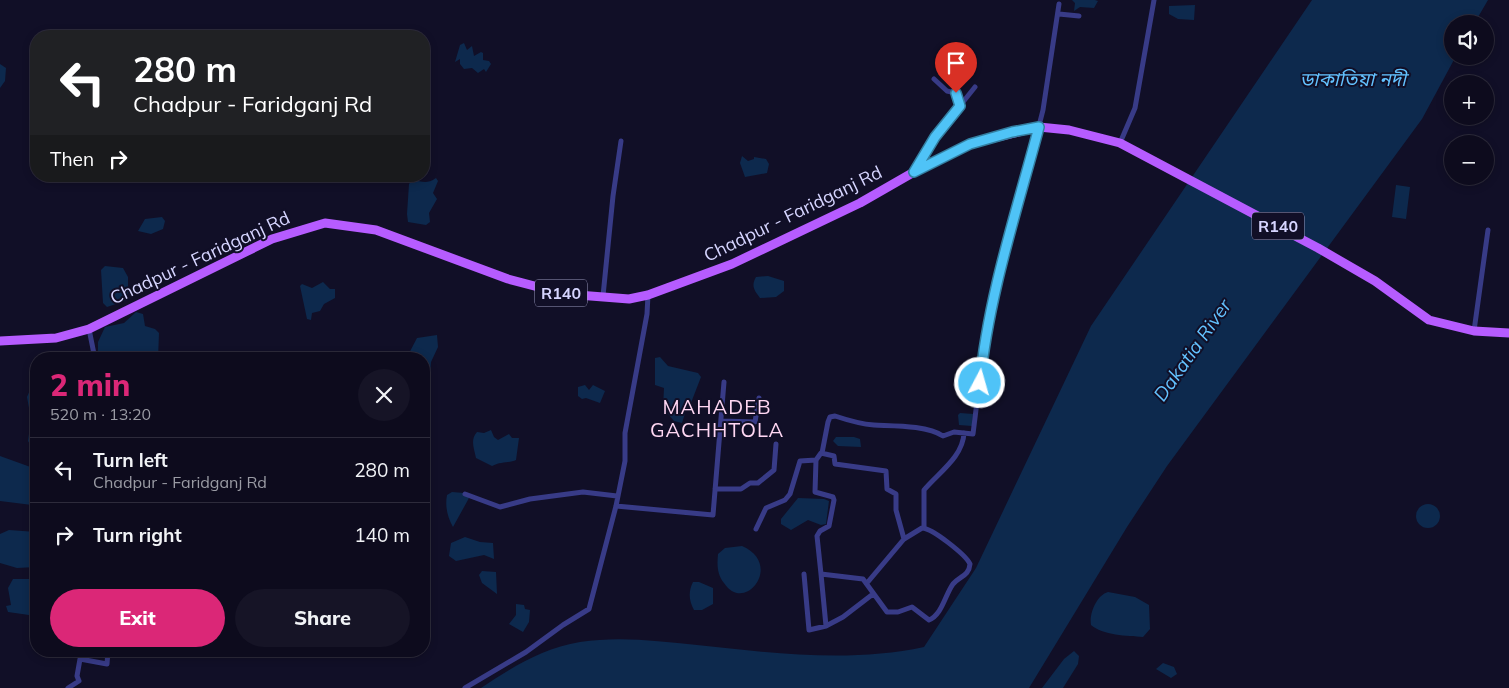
<!DOCTYPE html>
<meta charset="utf-8">
<style>
:root{--surface:#0d0b1d;--page:#161426;--text:#f1f3f6;--muted:#9a9ba4;--line:#2d2b3b;--accent:#db2777}
body{margin:0;font-family:Mulish,"Noto Sans Bengali",sans-serif;background:var(--page);color:var(--text);height:100vh;display:flex;flex-direction:column;font-size:19px;white-space:nowrap}
*{box-sizing:border-box;margin:0}
p{font-size:16px;color:var(--muted)}
.icon{flex:none;width:28px;height:28px;fill:none;stroke:currentColor;stroke-width:2;stroke-linecap:round;stroke-linejoin:round}
.map{position:relative;flex:1;overflow:hidden}
.drawer{position:absolute;left:30px;top:352px;width:400px;height:305px;display:flex;flex-direction:column;background:var(--surface);border-radius:20px;box-shadow:0 2px 8px #0003,0 0 0 1px var(--line)}
.drawer>*{flex:none}
.guide{position:absolute;left:30px;top:30px;width:400px;height:152px;border-radius:20px;box-shadow:0 2px 8px #0003,0 0 0 1px var(--line);background:#202124;color:#fff;overflow:hidden}
.tools{position:absolute;left:1444px;top:15px;display:grid;gap:10px}
.tools a{display:grid;place-items:center;width:50px;height:50px;border-radius:50%;background:var(--surface);box-shadow:0 2px 8px #0003,0 0 0 1px var(--line);font-size:25px}
.pin{position:absolute;display:grid;place-items:center;width:42px;height:42px;color:#fff;margin:-51px -21px;border-radius:50% 50% 50% 0;rotate:-45deg;box-shadow:0 0 5px #0007}
.pin .icon{rotate:45deg}
.me{position:absolute;width:55px;margin:-28px;rotate:6deg;stroke-linejoin:round;filter:drop-shadow(0 0 4px #0008)}
.turn{display:flex;align-items:center;gap:18px;height:105px;padding:0 20px;font-size:22px}
.turn .icon{width:65px;height:65px;stroke-width:2.5}
.turn b{display:block;font-size:35px;line-height:42px}
.then{display:flex;align-items:center;height:48px;padding:0 20px;background:#0003;gap:10px;font-size:19px}
.round{display:grid;place-items:center;flex:none;width:52px;height:52px;border-radius:26px;background:var(--page)}
.overview{display:flex;align-items:center;justify-content:space-between;height:85px;padding:0 20px}
h1{font-size:30px;font-weight:800;line-height:38px;color:var(--accent)}
.primary-button{display:flex;gap:10px;margin-top:auto;padding:10px 20px}
.primary-button a{flex:1;height:58px;border-radius:30px;background:var(--accent);color:#fff;font-size:20px;font-weight:800;line-height:58px;text-align:center}
.primary-button a+a{background:var(--page);color:var(--text)}
ul{padding:0;list-style:none}
li{display:flex;align-items:center;gap:15px;height:65px;padding:0 20px;border-top:1px solid var(--line)}
li div{flex:1}
li b{display:block;font-size:19px}
li em{font-style:normal}
.map>svg:first-child{display:block}
.water{fill:#0d294d}
.lines{fill:none;stroke-linecap:round;stroke-linejoin:round}
.street{stroke:#383b87;stroke-width:5}
.primary{stroke:#b65cff;stroke-width:9}
.route-casing{stroke:#337fa1;stroke-width:12}
.route{stroke:#4fc3f7;stroke-width:9}
.labels{text-anchor:middle;stroke-width:4;stroke-linejoin:round;paint-order:stroke}
.shield{fill:#110f27;stroke:#9b9abe;stroke-width:1}
.shield-label{font-size:16px;font-weight:bold;fill:#d6d5ff}
.street-label{font-size:18px;fill:#d6d5ff;stroke:#110f27}
.water-label{font-size:19px;font-style:italic;fill:#63c2ff;stroke:#110f27}
.quarter-label{font-size:20px;letter-spacing:1px;fill:#ffd7f3;stroke:#110f27}
</style>
<div class="map">
<svg width="1509" height="688" viewBox="0 0 1509 688">
<rect width="100%" height="100%" fill="#110f27"/>
<path class="water" d="M1072,0H1095L1098,1L1094,8L1080,7L1074,11L1075,3Z
M1312,0H1488L1474,24H1452V56H1456L1422,119L1167,466L1127,527L1029,688H481C511,668 542,648 580,642C619,636 658,641 697,645C771,653 850,663 924,647L976,568L1091,326Z
M1195,5L1194,20L1178,19L1169,14V6Z
M464,43L467,50L472,46L474,56L481,52L483,53V60L489,61L491,64L486,72L484,69L478,73L472,68L464,69L460,64V59L455,62L460,45Z
M0,64L6,68L5,81L0,88Z
M742,156L748,161L754,159V157L766,159L769,164L767,173L745,177L740,163Z
M436,178L438,181L433,193L437,199L429,213L430,222L426,225L408,222L407,214L409,184L412,180C422,181 426,185 436,178Z
M1396,185L1410,187L1406,219L1392,217Z
M162,217L165,221L163,229L151,234L138,231L145,219Z
M105,266L123,268L128,277V300L107,307L103,303L101,270Z
M768,276L784,281V291L776,297L760,298C754,290 751,286 756,277Z
M323,282L330,289H335V298L324,304L320,311L312,313L311,320L307,319L300,286L302,284L312,288Z
M136,312L143,314L145,326L155,329L159,333L158,359H98V342L105,327L124,323Z
M437,335L438,347L431,362L428,400L424,399V359H406L417,338Z
M660,357L668,366L698,373L701,377L689,408L687,407L682,423L674,421L663,408L664,388L655,385V358Z
M585,385L589,390L593,385L605,391L600,403L586,398L582,399L578,396V387Z
M36,388V454L28,441L31,419L27,397L30,390Z
M960,413L973,414L972,426L959,425L958,415Z
M491,430L494,437L498,440L509,434L512,438H519L516,460C510,463 501,461 492,466L476,458C474,448 470,440 477,432L484,433Z
M836,437H854L860,439L861,447L838,446L833,441Z
M424,450C430,462 429,477 427,490L424,489Z
M0,456L36,469V502L32,505L0,501Z
M452,492L464,493L469,498L453,527C447,516 445,506 447,495Z
M798,498L824,499L829,501L826,524L821,525L808,520L791,530L781,524V519Z
M1416 516a12 12 0 1 1 24 0a12 12 0 1 1-24 0Z
M9,530L36,532V567L17,568L0,563V534Z
M465,537L480,542L493,543L494,559L484,555L456,561L449,556L451,543Z
M742,546C784,564 745,615 724,583C717,574 717,565 718,554L725,548Z
M482,571L496,572L497,594L482,583L479,575Z
M13,579H36V616L8,612L6,606L11,605L8,588Z
M693,582H699L713,588V604L702,610H694C689,601 688,592 693,582Z
M1108,592L1135,597L1149,605L1150,629L1143,637C1128,636 1102,635 1091,625C1089,613 1097,595 1108,592Z
M516,604L524,605L525,609L530,610L529,622L523,632L509,624L516,615Z
M229,651H302L301,654L246,655Z
M1074,651L1079,656L1078,664L1063,688H1042L1064,659Z
M1163,663L1174,667L1177,674L1171,678L1156,669Z"/>
<g class="lines">
<path class="street" d="M1059,14L1079,16
M934,79L947,91L956,93L960,106
M1120,143L1135,108L1154,0
M915,170L935,137L975,87
M603,296L613,196L621,141
M89,329L95,359
M1474,331L1488,230
M722,421L755,422L759,398
M822,453L828,422L830,417L835,416C847,420 860,424 874,425C893,426 927,425 943,436L954,432L973,434L985,337L1043,110L1059,4
M715,489H741L750,483H758L774,470L776,444
M465,494L500,507L530,499L583,492L617,496
M616,506L713,515L724,382
M924,528V490C938,473 963,457 964,433
M756,529L766,508L785,500L790,494L800,461L816,460
M804,574L809,630L826,626
M821,574L817,536L820,531L829,526L834,500L833,497L815,492L816,460L821,453L834,456L835,464L886,471L887,489L896,494V510L904,539
M867,583L904,539L922,528C932,528 966,555 970,564C969,576 960,576 953,584C945,595 942,615 929,620L912,607L898,612H887L863,579L821,574L826,626L843,617L873,594
M68,688L79,681L77,676L80,659L107,664L108,651
M465,688L526,652L563,625L589,609L616,506L625,461V433L647,314L648,295"/>
<path class="primary" d="M0,341L56,338L89,329L272,239L325,223L376,230L508,279L565,294L629,299L648,295L732,264L860,203L914,172L970,144L1039,127L1069,130L1120,143L1318,248L1375,281L1429,320L1474,331L1509,333"/>
</g>
<g class="lines">
<g class="route-casing">
<path id="route" d="M956,93L960,106L935,137L914,172L970,144L1012,132L1039,127C1017,210 988,297 980,383"/>
</g>
<use href="#route" class="route"/>
</g>
<g class="labels">
<g class="shield">
<rect x="1252" y="212.5" width="52" height="27" rx="4"/>
<rect x="535" y="279.5" width="52" height="27" rx="4"/>
</g>
<g class="shield-label">
<text x="1278" y="232">R140</text>
<text x="561" y="299">R140</text>
</g>
<g class="street-label">
<text transform="translate(793 214) rotate(-26)" y="6">Chadpur - Faridganj Rd</text>
<text transform="translate(200 258) rotate(-25)" y="6">Chadpur - Faridganj Rd</text>
</g>
<g class="water-label">
<text x="1353" y="86">ডাকাতিয়া নদী</text>
<text transform="translate(1192 350) rotate(-55)" y="7">Dakatia River</text>
</g>
<g class="quarter-label">
<text x="717" y="414">MAHADEB<tspan x="717" dy="23">GACHHTOLA</tspan></text>
</g>
</g>
</svg>
<div class="tools">
<a><svg class="icon" aria-label="sound" viewBox="0 0 24 24"><path d="M4 9h4l5-4v14l-5-4H4zM17 9q2 3 0 6"/></svg></a>
<a>+</a>
<a>−</a>
</div>
<div class="pin" style="left:956px;top:93px;background:#d93025"><svg class="icon" aria-label="arrive" viewBox="0 0 24 24"><path d="M6 21V4h12l-3 4 3 4H6"/></svg></div>
<svg class="me" style="left:980px;top:383px" viewBox="-20 -20 40 40"><circle r="17" fill="#4fc3f7" stroke="#fff" stroke-width="3"/><path d="M0-11L8 9 0 5-8 9z" fill="#fff"/></svg>
<div class="guide">
<div class="turn"><svg class="icon" aria-label="left" viewBox="0 0 24 24"><path d="M17 20v-9H6M10 6l-5 5 5 5"/></svg><div><b>280 m</b>Chadpur - Faridganj Rd</div></div>
<div class="then">Then<svg class="icon" aria-label="right" viewBox="0 0 24 24"><path d="M7 20v-9h11M14 6l5 5-5 5"/></svg></div>
</div>
<section class="drawer">
<div class="overview"><div><h1>2 min</h1><p>520 m · 13:20</p></div><a class="round"><svg class="icon" aria-label="close" viewBox="0 0 24 24"><path d="M6 6l12 12M18 6L6 18"/></svg></a></div>
<ul>
<li><svg class="icon" aria-label="left" viewBox="0 0 24 24"><path d="M17 20v-9H6M10 6l-5 5 5 5"/></svg><div><b>Turn left</b><p>Chadpur - Faridganj Rd</p></div><em>280 m</em></li>
<li><svg class="icon" aria-label="right" viewBox="0 0 24 24"><path d="M7 20v-9h11M14 6l5 5-5 5"/></svg><div><b>Turn right</b></div><em>140 m</em></li>
</ul>
<div class="primary-button"><a>Exit</a><a>Share</a></div>
</section>
</div>
